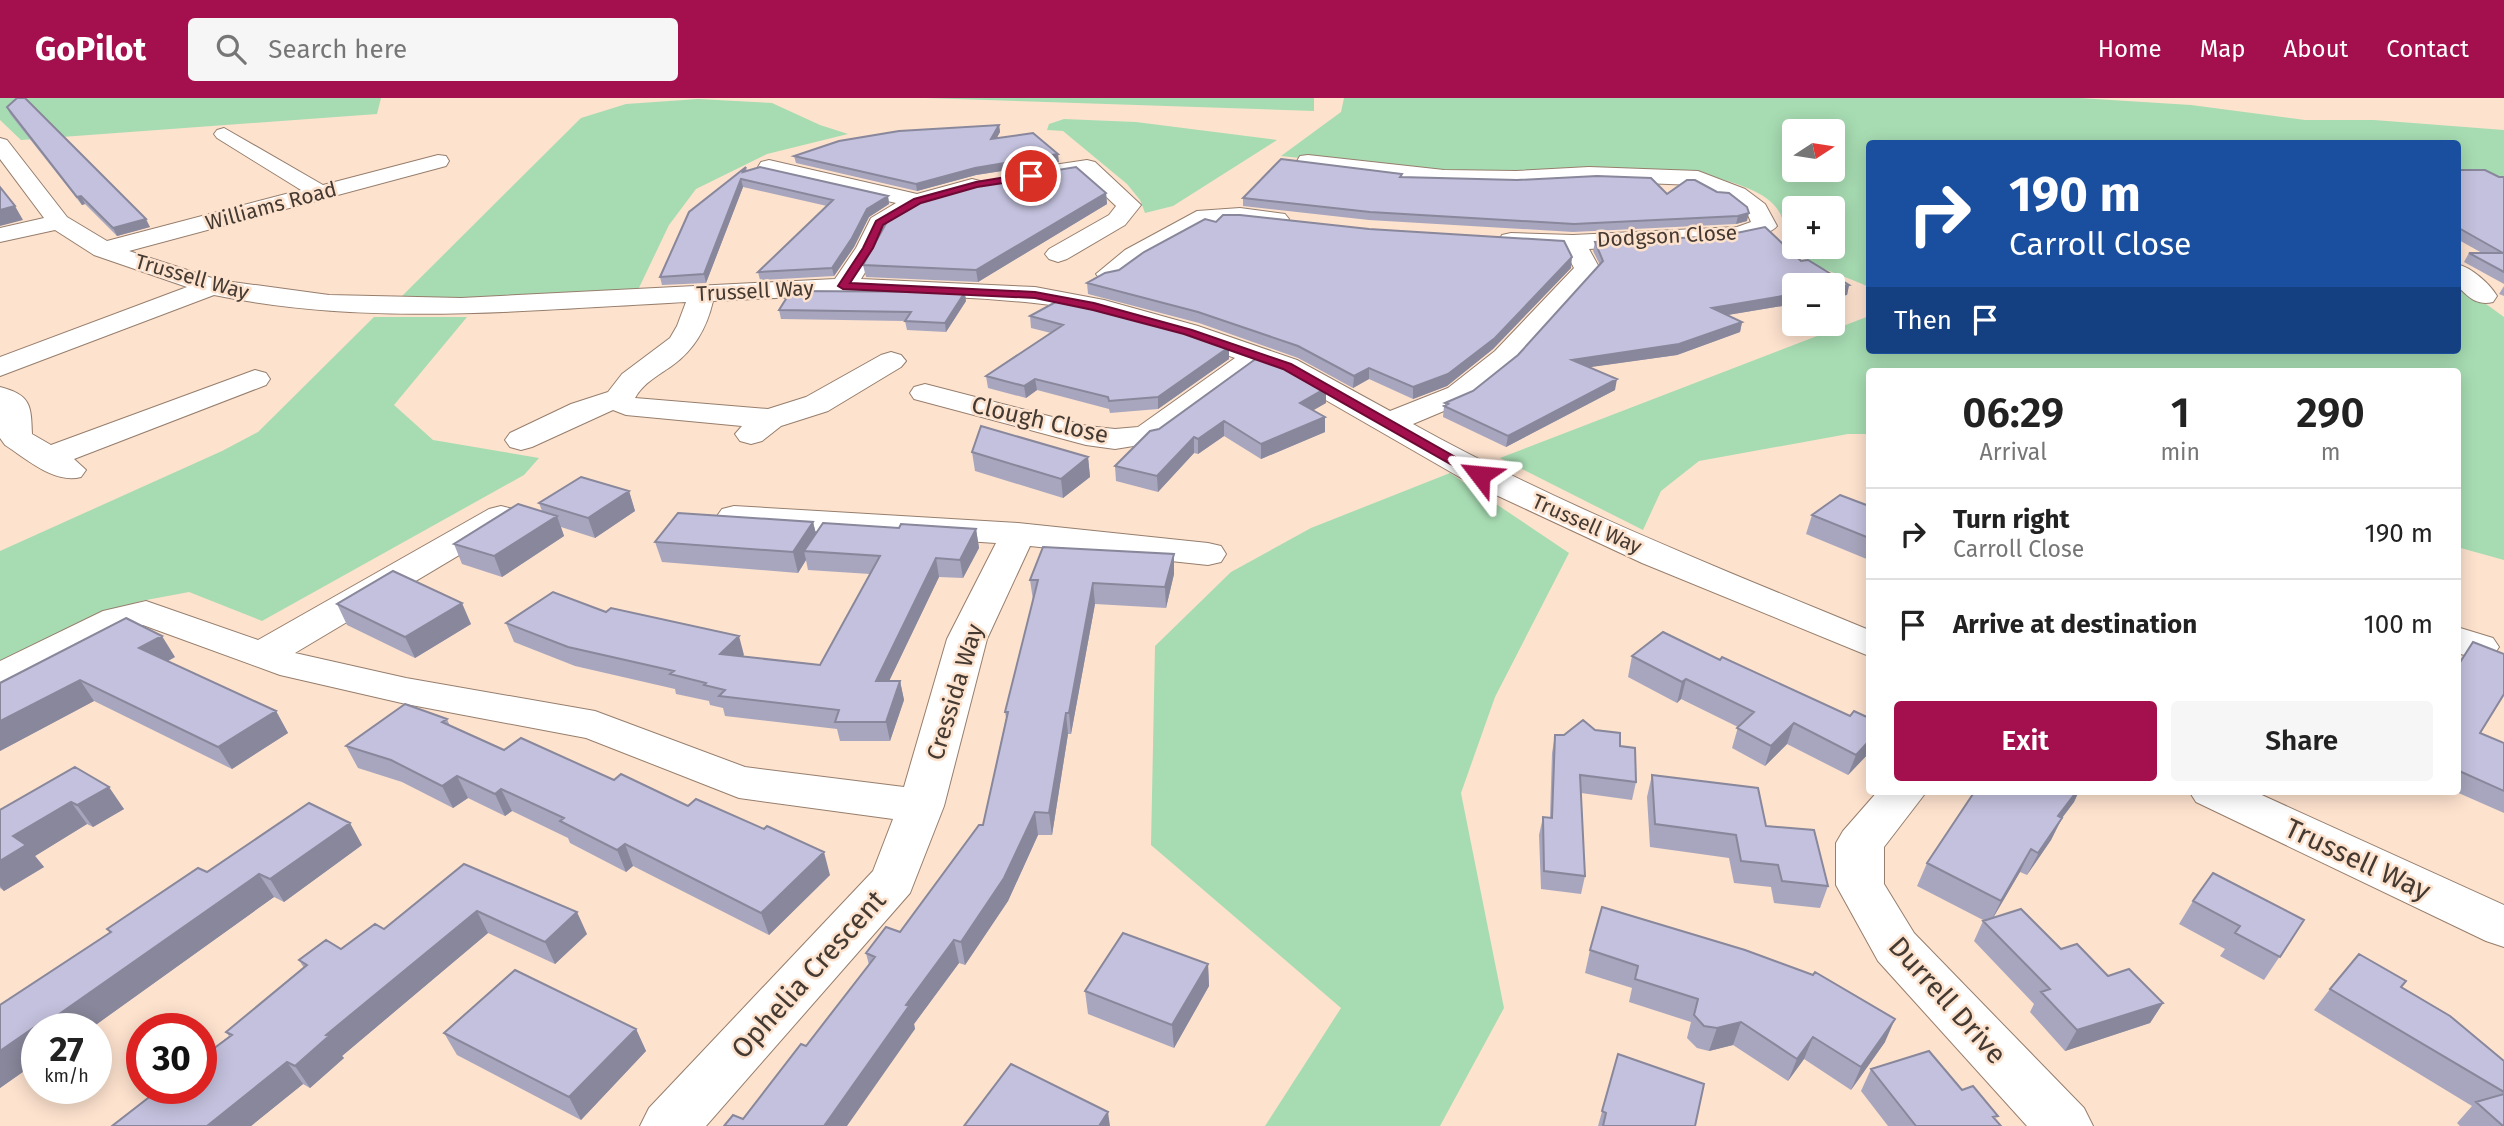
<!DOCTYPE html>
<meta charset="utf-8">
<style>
:root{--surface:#fff;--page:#f6f6f6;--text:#222;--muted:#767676;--line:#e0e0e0;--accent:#a40f4e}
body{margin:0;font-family:"Fira Sans",sans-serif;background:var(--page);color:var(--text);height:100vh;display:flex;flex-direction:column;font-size:26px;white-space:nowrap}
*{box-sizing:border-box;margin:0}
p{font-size:23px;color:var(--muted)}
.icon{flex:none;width:38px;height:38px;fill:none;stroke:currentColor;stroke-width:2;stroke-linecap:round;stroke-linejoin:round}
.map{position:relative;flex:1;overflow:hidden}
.side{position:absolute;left:1866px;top:270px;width:595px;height:427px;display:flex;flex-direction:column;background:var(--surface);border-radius:7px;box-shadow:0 4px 18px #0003}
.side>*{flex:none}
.guide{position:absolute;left:1866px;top:42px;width:595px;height:214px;border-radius:7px;box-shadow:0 4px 18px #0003;background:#1a4fa0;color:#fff;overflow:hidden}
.needle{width:46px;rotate:78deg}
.controls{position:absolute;left:1782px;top:21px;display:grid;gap:14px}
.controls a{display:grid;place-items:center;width:63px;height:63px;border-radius:7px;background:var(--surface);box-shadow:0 4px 18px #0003;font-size:35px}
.speed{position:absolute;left:21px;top:915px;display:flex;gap:14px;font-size:35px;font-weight:700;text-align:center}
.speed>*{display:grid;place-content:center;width:91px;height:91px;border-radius:50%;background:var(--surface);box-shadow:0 4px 18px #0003;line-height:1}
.speed small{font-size:18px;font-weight:400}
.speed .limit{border:10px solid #d22;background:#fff;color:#111}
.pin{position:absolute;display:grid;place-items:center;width:60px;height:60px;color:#fff;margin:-30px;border:4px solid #fff;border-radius:50%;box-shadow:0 2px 7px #0007}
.me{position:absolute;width:77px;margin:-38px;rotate:299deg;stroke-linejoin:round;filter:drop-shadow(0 0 5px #0008)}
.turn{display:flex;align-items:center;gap:24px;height:147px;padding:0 28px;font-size:32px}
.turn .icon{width:91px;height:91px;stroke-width:2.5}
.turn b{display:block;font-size:49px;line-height:60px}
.then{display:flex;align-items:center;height:66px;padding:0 28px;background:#0003;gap:14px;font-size:26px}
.eta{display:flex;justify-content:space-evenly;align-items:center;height:119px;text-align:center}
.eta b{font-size:42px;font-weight:600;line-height:49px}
.action{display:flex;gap:14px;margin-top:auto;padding:14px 28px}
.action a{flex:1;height:80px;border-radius:7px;background:var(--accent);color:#fff;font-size:28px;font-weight:600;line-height:80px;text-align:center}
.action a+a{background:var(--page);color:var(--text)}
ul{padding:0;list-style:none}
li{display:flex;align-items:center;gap:21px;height:91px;padding:0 28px;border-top:2px solid var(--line)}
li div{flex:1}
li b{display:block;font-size:26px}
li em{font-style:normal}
header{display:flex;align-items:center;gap:42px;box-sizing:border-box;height:98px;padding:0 35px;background:var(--accent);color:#fff}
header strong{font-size:33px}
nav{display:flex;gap:38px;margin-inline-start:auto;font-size:24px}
.search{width:490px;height:63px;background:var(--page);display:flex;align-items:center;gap:18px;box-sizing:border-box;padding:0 24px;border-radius:7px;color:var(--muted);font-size:26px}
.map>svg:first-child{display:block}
.green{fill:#a7dcb2;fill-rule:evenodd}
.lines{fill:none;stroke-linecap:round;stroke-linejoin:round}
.minor-casing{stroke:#967e6c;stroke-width:2}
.minor{fill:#fff;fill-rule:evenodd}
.wall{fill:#a8a6be}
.shaded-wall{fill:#88879b}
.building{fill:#c3c1dd;stroke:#88879b;stroke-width:2}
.route{fill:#a40f4e;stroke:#6b0a33;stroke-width:2}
.labels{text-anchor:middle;stroke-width:5;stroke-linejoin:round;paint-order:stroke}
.far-street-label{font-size:21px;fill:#443a32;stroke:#fde2ce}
.street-label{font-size:24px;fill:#443a32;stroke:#fde2ce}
.near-street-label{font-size:28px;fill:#443a32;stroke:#fde2ce}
</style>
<header>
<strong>GoPilot</strong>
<div class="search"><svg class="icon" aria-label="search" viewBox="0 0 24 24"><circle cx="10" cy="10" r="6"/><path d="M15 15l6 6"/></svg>Search here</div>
<nav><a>Home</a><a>Map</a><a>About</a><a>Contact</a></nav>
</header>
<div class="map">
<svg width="2504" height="1028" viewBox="0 0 2504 1028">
<rect width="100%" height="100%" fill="#fde2ce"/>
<path class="green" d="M0,0H381L377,16L21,42L0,22Z
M925,0H1314V13Z
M1344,0H2079L2191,7L2305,22H2374L2504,32V78L2457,77V46H1869V189C1847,179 1814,169 1794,155C1780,145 1786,133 1782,120C1773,93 1732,85 1708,77L1437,75L1281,58L1341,14ZM1794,33H1832V72H1794ZM1794,110H1832V149H1794Z
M698,1L772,5L820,27L848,36L767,56L696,91L669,127L637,194L486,201L400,200L581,20L626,6Z
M1064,21L1136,24L1277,42L1173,108L1145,115L1140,102L1127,86L1063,33L1047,32L1049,26Z
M2457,185L2504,219V462L2457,449V273H1869V336H1848L1699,363L1661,393L1643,432L1500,360L1869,218V252H2457Z
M374,219H467L394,307L433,342L539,360L524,377L262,523L189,494L141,503L86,521L0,564V453L222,353L258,334Z
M1450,375L1569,455L1495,599L1461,695L1504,910L1440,1028H1265L1341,910L1151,747L1155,548L1231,474L1311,430Z"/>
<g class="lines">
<g class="minor-casing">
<path id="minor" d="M224,30L323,87L438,57L446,58L449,63L446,68L129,153L218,182L329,197L461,200L835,181L856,150L871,120L896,105L761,74L758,69L761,64L769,62L917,96L972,81L980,83L983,88L980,93L925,108L889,129L880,150L861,181L1035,189L1104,202L1198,228L1297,262L1390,313L1448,290L1495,253L1574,170L1564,151L1502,147L1499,142L1502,137L1511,135L1573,137L1737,129L1751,124L1747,115L1729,101L1695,87L1589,83L1516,87L1444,86L1300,68L1297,63L1300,58L1308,57L1444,72L1516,73L1589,69L1698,73L1745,91L1765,106L1777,128C1762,150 1621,149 1589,151L1600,171L1515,265L1470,302L1413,326C1559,407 1714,468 1869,532V558L1642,465L1468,384L1277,274L1260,269L1158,344L1115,351L1086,347L914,301L910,295L914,289L925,286L1087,328L1115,331L1138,329L1235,260C1170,237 1102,212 1034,205C927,194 820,197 713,203C707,229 695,251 673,267C659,277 643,285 635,300L768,311L806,299L881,257L891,254L901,257L906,263L901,269L828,313L781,328L762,343L751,346L740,343L735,336L742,328L626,317L613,312L532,349L521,352L510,349L505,342L510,335L571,306L608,294L622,276L670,240L677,228L686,204C529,212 369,229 214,197L0,278V259L187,189L94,157L55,132L0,144V130L44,120L0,61V40L7,42L67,119L107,143L301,92L217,40L214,36L217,32Z
M1087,62L1095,64L1141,107L1125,127L1067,161L1058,164L1049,161L1045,156L1049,151L1109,117L1116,108L1082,76L1027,85L1019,83L1016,78L1019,73L1027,71Z
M1240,110L1285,116L1289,121L1285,126L1277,128L1240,124L1210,125L1143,162L1118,181L1109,184L1100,181L1096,176L1125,152L1197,113Z
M2457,166C2472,170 2489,185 2497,198L2493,204C2476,208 2469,199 2457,188Z
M255,272L266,275L270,281L266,287L74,361L86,372L81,379C54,386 27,361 5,347L0,340V289C31,297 31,307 32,336L51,347Z
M501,408L513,411L518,418L513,425L295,555L406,580L595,613L745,669L904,689L947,541L996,445L734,428L722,425L717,418L722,411L734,408L1018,425L1208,445L1221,448L1226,456L1221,464L1208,467L1030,448L987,541L944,708L910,795L706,1028H640L649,1010L873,773L893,721L739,700L586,640L406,606L280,577L143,527L129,530L14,588L0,592V563L103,513L146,503L258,542L489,411Z
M2457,529L2493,540L2499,549L2493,558L2479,561L2457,555Z
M1878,693H1927L1884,749V786L1914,835L2084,1010L2093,1028H2027L1878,863L1836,787V745L1843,733Z
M2189,693H2253L2504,807V849L2486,843L2196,704Z"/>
</g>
<use href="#minor" class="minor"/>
</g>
<path class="wall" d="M7,9L150,129L117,138L85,106L82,107L10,16Z
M999,27L1000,34L996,41L1059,64L976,77L917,93L796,65L794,58Z
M746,69L747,73L888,98L889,106L869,119L854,149L834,178L760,182L758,174L827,108L743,89L706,185L662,187L660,179Z
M2457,72L2504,79V186L2464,164L2469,155H2482L2457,141Z
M1402,76V79L1667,96L1687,82L1747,123L1736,126L1573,134L1369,122L1243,108V100Z
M1106,95L1107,106L978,184L866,179L863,167Z
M1595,144L1801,163L1849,187L1847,197L1832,199V187L1794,206L1727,217L1742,224L1740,234L1677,257L1589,269L1615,292L1506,349L1443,319L1444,308H1445V305L1473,293L1518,257L1600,167L1593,153Z
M1571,170L1493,251L1447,288L1413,301L1369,281L1353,290L1298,260L1199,225L1088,196L1087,185L1119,172Z
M2504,188V198L2499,196Z
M966,203L946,234L907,232L905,223L781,221L779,212Z
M1030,218L1229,249V261L1158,311L1110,315L1109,311L1037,292L1026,300L988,290L986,278L1051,235L1031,230Z
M1326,305L1313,312L1325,334L1261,361L1224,338L1198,356L1194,355L1158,394L1116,383L1115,368L1150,333Z
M972,354L1088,359L1090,379L1063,400L975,373Z
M629,393L635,413L595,440L561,429L564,438L502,479L462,466L454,446L542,413L539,405Z
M1869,408V462L1806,436L1812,417Z
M813,424L816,436L899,430L976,431L979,450L963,480L939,479L889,583H900L904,602L890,643H840L837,631L725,618L723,610L710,607L709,603L676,596L675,591L575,568L514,544L506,525L606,514L744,557L742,558L820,567L870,476L808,472L806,462L798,475L662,464L655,444Z
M1174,456V476L1166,510L1095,506L1071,636H1068L1052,737H1038L1008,803L965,867L959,865L914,926L915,931L743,1021L806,948L869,867L866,855L900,834L983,727L1006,620L1005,614L1033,502L1030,482Z
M337,506L471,526L415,560L347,527Z
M1632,558L1869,655L1848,677L1787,646L1765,668L1732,650L1738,629L1681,601L1677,605L1628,579Z
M175,559L168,563L276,613L288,635L232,671L94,603L0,653V585Z
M2457,568L2480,635L2504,645V715L2454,693H2457Z
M447,621L450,628L504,652L614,682L830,777L769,837L633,768L626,774L570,745L568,740L512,713L505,718L468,700L453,710L402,684L358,670L346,648Z
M1595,632L1620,648L1636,684L1632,702L1581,695L1585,778L1581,796L1541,791L1539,737L1543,719L1550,720L1552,655L1555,637H1564Z
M75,669L124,711L93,729L87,726L35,758L44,769L4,793L0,790V712Z
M1652,677L1766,728L1828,788L1820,810L1774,805L1771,789L1734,785L1729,760L1650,749L1647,699Z
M1975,693H2079L2074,704L2062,720L2051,742L2027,777L2020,774L1993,820L2061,851L2108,878L2163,905L2150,925L2065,953L2030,914L2034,906L1974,843L1983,823H1985L1917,788L1927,765Z
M362,747L284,804L274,799L90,931H37V964L0,990V907L110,835L107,831L207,774Z
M464,766L587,836L555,866L488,835L342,958L344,960L310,990L303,986L251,1028H112L229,938L226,934L304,870L299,862L341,851L384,831Z
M2193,803L2304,822L2264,882L2220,858L2225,851L2179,826Z
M1590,852L1885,944L1851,992L1804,961L1788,983L1733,947L1709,953L1697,950L1687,940L1691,924L1629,904L1632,890L1585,875Z
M1208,866L1209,888L1174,950L1088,916L1085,893Z
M2401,889L2504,963V1028H2460L2457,1025L2472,1008L2314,912L2330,891Z
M636,931L646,953L581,1022L457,957L444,935Z
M1618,956L1695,1028H1598Z
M1871,971L1962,992L1996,1022L2001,1028H1888L1861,993Z"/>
<path class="shaded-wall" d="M999,27L1000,34L992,49L991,41Z
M1058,56L1059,64L976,77L917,93L916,86L975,70Z
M741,81L743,89L706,185L704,176Z
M1106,95L1107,106L978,184L976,172Z
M81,98L85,106L82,107L77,99Z
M888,98L889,106L869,119L854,149L834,178L832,170L867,111Z
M15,108L23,122L0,128V112Z
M1749,115L1747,123L1736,126L1738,118Z
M146,121L150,129L117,138L113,130Z
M1572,159L1571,170L1493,251L1447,288L1413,301V289Z
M1849,187L1847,197L1832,199V190Z
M965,194L966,203L946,234L945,225Z
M1794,196V206L1710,220L1712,210Z
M1742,224L1740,234L1677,257L1570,272L1572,262Z
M1229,249V261L1158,311V299Z
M1369,270V281L1353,290L1354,278Z
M1035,281L1037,292L1026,300L1024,288Z
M1617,281L1615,292L1506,349L1508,338Z
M1326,290V305L1300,320V305Z
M1325,319V334L1261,361V346Z
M1224,323V338L1198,356V341Z
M1194,339V355L1158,394L1157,378Z
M1088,359L1090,379L1063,400L1061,381Z
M629,393L635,413L595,440L588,420Z
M557,418L564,438L502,479L494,458Z
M813,424L818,444L804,453L806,462L798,475L793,454Z
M976,431L979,450L963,480L960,462Z
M1174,456V476L1166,510L1165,489Z
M936,460L939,479L880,602L876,583Z
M1093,485L1095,506L1071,636L1069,615Z
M462,505L471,526L415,560L405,539Z
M162,538L175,559L153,571L139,550Z
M739,538L744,557L726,575L720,556Z
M1686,581L1681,601L1677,605L1682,584Z
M80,582L94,603L0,653V623Z
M900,583L904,602L890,643L886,624Z
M276,613L288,635L232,671L218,649Z
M1066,615L1068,636L1052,737L1049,715Z
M1794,625L1787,646L1765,668L1771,648Z
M1869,643V655L1848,677L1856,657Z
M457,678L468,700L453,710L442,688Z
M109,689L124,711L93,729L77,707Z
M501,691L512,713L505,718L495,696Z
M2077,693H2079L2074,704L2062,720L2051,742L2027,777L2058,718Z
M71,704L87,726L35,758L44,769L4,793L0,788V763L13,738Z
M1035,714L1038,737L1008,803L965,867L961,844Z
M350,725L362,747L284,804L270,781Z
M625,746L633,768L626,774L617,752Z
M2031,751L2020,774L1990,825L2001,803Z
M824,754L830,777L769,837L761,815Z
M259,776L274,799L90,931H49L45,926Z
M477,813L488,835L342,958L344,960L310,990L295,968L326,937Z
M577,814L587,836L555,866L545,844Z
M954,842L959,865L914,926L915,931L847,1028H824L906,907Z
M1208,866L1209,888L1174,950L1172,927Z
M2163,905L2150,925L2065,953L2077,932Z
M1895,921L1885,944L1851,992L1861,969Z
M42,924L48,931H37V964L0,990V953Z
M1741,924L1733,947L1709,953L1717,930Z
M636,931L646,953L581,1022L569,999Z
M1813,939L1804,961L1788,983L1797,961Z
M287,964L303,986L251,1028H207Z
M1108,1014L1110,1028H1099Z"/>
<path class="building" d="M17,0H25L146,121L113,130L81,98L77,99L7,9Z
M999,27L991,41L1033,35L1058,56L975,70L916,86L794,58L839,43L899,33Z
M1281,61L1402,76L1400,79L1517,82L1597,78L1651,80L1667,96L1687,82H1695L1717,94L1729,95L1747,109L1749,115L1738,118L1574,126L1370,114L1243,100Z
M746,69L743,74L760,69L888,98L867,111L852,140L832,170L758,174L833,102L741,81L704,176L660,179L689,114Z
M1076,69L1106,95L976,172L863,167L889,120L924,99L977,85Z
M2457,72H2485L2499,79H2504V174L2469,155H2503L2457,129Z
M0,89L15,108L0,112Z
M1223,117H1240L1369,131L1564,143L1572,159L1495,240L1448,276L1413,289L1369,270L1354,278L1298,248L1198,214L1087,185L1105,175L1119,172L1144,154L1205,121L1216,124Z
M1765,129L1801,163L1808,162L1849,187L1832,190V187H1794V196L1712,210L1742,224L1679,246L1572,262L1617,281L1508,338L1444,308L1448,306L1445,305L1473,293L1518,257L1603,163L1595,144L1722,138Z
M791,193L965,194L945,225L905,223L911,214L779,212Z
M1061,201L1134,218L1229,249L1158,299L1109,303L1108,299L1035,281L1024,288L986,278L1063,227L1030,218Z
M1261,257L1276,262L1326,290L1300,305L1325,319L1261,346L1224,323L1198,341L1194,339L1157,378L1115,368L1150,333L1159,331Z
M981,328L1088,359L1061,381L972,354Z
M581,379L629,393L588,420L539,405Z
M1840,397L1869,408V440L1812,417Z
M518,406L557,418L494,458L454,446Z
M678,415L813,424L793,454L655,444Z
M823,425L899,430L901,426L976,431L960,462L936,460L876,583H900L886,624H835L839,612L719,598L725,592L704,587L706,585L670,576L674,573L568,549L506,525L553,494L606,514L611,510L739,538L720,556L820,567L880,458L804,453Z
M1043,449L1174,456L1165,489L1093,485L1069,615H1066L1049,715L1035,714L1004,780L961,844L954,842L906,907L909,908L824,1028H724L733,1017L743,1021L801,946L806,948L875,859L866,855L886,829L900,834L979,727H983L1008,614H1005L1038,482H1030Z
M393,473L462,505L405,539L337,506Z
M126,520L162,538L139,550L276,613L218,649L80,582L0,623V585Z
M1663,534L1720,562L1722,559L1850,618L1854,613L1869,620V643L1856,657L1794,625L1771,648L1737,630L1754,614L1686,581L1682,584L1632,558Z
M2473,544L2504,556V596L2480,635L2504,645V693L2457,672V569Z
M405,606L447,621L442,624L504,652L521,640L614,682L621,676L688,708L696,701L764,731L767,728L824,754L761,815L625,746L617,752L560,723L564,720L501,691L495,696L457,678L442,688L391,662L346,648Z
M1583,622L1595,632L1620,635V648L1635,650L1636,684L1580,677L1585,778L1544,773L1543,719L1552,720L1555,637H1564Z
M75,669L109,689L77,707L71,704L13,738L26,747L0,763V712Z
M1652,677L1758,690L1766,728L1814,732L1828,788L1782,783L1778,767L1741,763L1736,737L1655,726Z
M1975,693H2077L2058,718L2062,720L2038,755L2031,751L2001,803L1927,765Z
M309,705L350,725L270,781L259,776L45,926L42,924L0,953V907L111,834L107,831L198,770L207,774Z
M464,766L577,814L545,844L477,813L326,937L329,938L295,968L287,964L207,1028H112L161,990H201V960L232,937L226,934L307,867L299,862L326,842L341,851L375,826L384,831Z
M2213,775L2304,822L2280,859L2235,835L2240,828L2193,803Z
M1602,809L1745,852L1813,877L1815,874L1895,921L1861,969L1813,939L1797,961L1741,924L1717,930L1704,928L1694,917L1698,901L1635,881L1638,868L1590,852Z
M2021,811L2061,851L2077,846L2108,878L2129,871L2163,905L2077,932L2041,894L2050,891L1983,823Z
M1123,835L1208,866L1172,927L1085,893Z
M2359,856L2406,883L2401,889L2450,918L2504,963V994L2330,891Z
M515,872L636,931L569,999L444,935Z
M1929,953L1962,992L1973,988L1998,1018L1993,1019L2001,1028H1916L1871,971Z
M1618,956L1704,986L1695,1028H1603L1606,1015L1602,1013Z
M1011,966L1108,1014L1099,1028H964Z
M2504,996V1028H2503L2476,1004Z"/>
<path class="route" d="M1031,75L1036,78L1035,80L977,89L921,105L883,127L873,150L850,185L1035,194L1094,205L1192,232L1291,266L1487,377L1480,381L1475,380L1283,271L1184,236L1093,212L1035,200L843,191L838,188L863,150L876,123L914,101L976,84Z"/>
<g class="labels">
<g class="far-street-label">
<text transform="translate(271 108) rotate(-15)" y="7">Williams Road</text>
<text transform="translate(1667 138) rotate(-3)" y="7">Dodgson Close</text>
<text transform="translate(192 179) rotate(16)" y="7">Trussell Way</text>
<text transform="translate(755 193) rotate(-3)" y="7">Trussell Way</text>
<text transform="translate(1587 426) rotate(24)" y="7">Trussell Way</text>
</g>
<g class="street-label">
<text transform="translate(1040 322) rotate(13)" y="8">Clough Close</text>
<text transform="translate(955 594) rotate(-73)" y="8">Cressida Way</text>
</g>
<g class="near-street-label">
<text transform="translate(2358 761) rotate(25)" y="10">Trussell Way</text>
<text transform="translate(808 876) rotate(-48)" y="10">Ophelia Crescent</text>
<text transform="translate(1948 902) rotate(48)" y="10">Durrell Drive</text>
</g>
</g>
</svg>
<div class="controls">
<a><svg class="needle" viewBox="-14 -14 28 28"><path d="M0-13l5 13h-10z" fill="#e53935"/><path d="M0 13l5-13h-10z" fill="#767676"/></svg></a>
<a>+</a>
<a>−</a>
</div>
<div class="speed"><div>27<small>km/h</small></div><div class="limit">30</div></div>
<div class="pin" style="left:1031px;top:78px;background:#d93025"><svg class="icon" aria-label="arrive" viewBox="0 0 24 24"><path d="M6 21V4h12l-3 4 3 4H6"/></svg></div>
<svg class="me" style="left:1480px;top:377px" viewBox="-20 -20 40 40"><path d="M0-17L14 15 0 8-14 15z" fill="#a40f4e" stroke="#fff" stroke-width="4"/></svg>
<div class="guide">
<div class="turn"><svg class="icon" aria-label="right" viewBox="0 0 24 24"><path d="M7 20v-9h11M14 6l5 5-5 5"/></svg><div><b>190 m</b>Carroll Close</div></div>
<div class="then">Then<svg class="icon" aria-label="arrive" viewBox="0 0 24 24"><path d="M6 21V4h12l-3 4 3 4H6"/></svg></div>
</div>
<section class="side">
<div class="eta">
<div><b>06:29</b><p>Arrival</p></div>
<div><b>1</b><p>min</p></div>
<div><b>290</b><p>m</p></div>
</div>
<ul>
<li><svg class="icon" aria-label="right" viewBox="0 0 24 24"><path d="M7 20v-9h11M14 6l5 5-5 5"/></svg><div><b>Turn right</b><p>Carroll Close</p></div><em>190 m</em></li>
<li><svg class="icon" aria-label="arrive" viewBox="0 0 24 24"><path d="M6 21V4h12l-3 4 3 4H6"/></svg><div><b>Arrive at destination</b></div><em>100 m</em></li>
</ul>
<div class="action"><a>Exit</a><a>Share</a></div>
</section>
</div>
